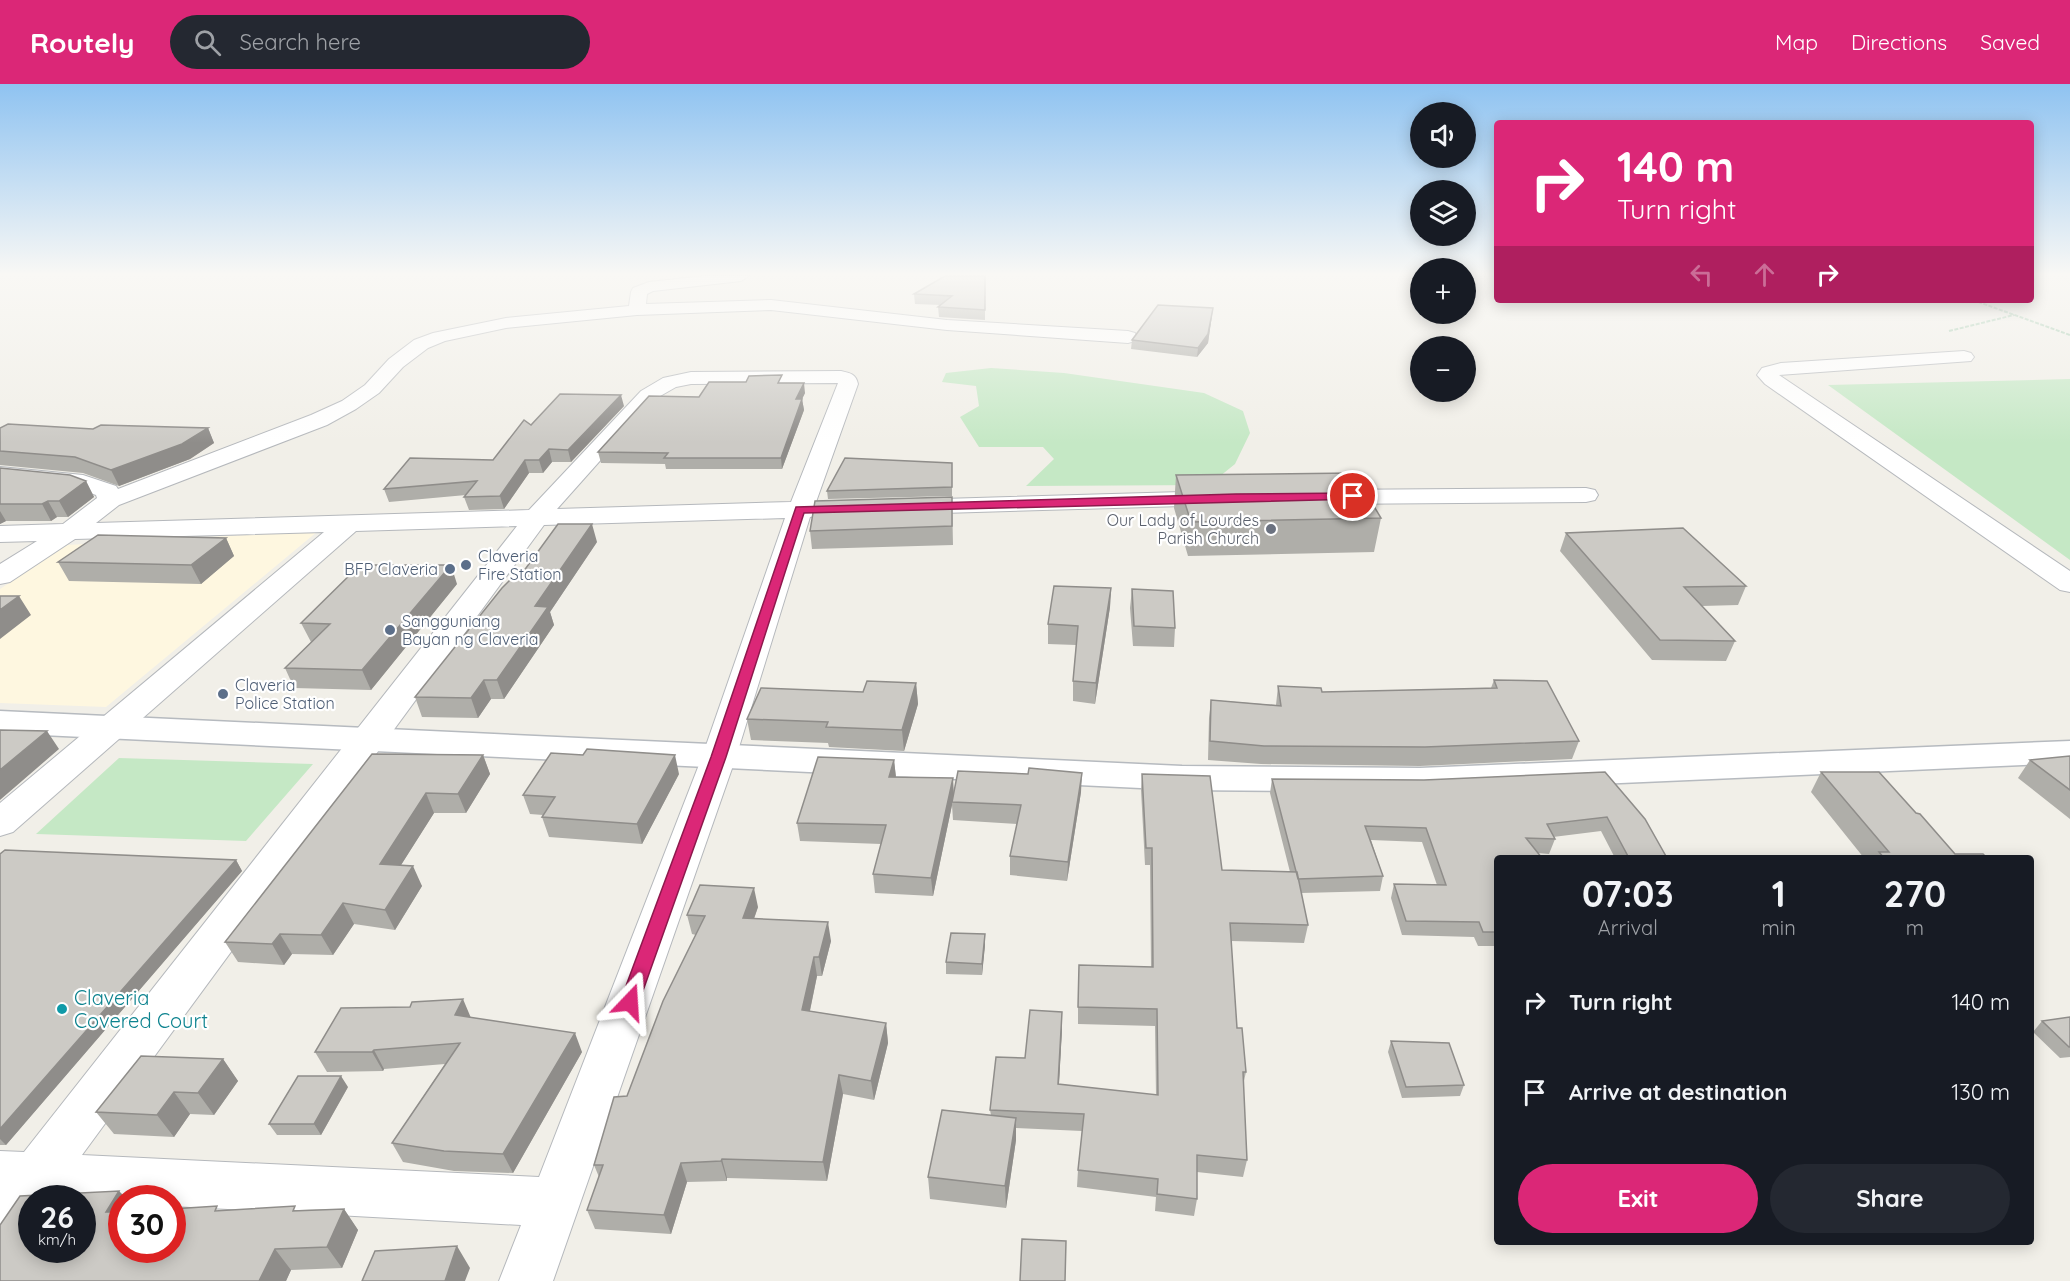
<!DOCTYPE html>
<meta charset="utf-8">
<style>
:root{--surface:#171b24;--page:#242831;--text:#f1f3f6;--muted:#9ea1a6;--accent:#db2777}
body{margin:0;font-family:Quicksand,sans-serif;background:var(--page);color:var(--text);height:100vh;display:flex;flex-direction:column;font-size:22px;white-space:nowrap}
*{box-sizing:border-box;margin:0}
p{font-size:20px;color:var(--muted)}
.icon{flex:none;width:33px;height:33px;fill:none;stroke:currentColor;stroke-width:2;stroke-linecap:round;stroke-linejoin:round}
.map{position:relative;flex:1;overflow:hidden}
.sheet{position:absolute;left:1494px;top:771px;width:540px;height:390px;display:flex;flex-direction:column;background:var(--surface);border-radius:6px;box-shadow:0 3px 15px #0003}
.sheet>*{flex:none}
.guide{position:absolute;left:1494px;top:36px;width:540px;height:183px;border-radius:6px;box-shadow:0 3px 15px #0003;background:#db2777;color:#fff;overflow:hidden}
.controls{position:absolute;left:1410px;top:18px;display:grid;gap:12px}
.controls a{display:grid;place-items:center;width:66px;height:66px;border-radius:50%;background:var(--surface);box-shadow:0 3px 15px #0003;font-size:30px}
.speed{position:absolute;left:18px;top:1101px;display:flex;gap:12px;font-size:30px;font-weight:700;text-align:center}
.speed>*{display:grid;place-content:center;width:78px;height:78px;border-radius:50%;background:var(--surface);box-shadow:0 3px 15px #0003;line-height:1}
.speed small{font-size:15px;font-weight:400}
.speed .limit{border:9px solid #d22;background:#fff;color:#111}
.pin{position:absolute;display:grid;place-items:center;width:51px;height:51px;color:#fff;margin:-26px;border:3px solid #fff;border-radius:50%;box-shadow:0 2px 6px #0007}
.me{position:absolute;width:66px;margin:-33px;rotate:20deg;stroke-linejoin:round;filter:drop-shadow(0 0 4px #0008)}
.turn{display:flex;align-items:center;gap:21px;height:126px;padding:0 24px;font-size:27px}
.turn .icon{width:78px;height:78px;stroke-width:2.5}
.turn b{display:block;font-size:42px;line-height:51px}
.lanes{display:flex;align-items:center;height:57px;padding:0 24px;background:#0003;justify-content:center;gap:30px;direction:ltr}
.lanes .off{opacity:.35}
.eta{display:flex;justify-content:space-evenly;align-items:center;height:102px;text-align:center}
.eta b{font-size:36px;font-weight:700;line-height:42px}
.cta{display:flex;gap:12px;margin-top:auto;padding:12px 24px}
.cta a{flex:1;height:69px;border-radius:36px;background:var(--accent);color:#fff;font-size:24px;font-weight:700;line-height:69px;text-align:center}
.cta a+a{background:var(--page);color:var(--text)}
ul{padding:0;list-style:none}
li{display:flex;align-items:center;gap:18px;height:90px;padding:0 24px}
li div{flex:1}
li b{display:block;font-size:22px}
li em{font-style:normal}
header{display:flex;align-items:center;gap:36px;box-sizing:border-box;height:84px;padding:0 30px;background:var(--accent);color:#fff}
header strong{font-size:28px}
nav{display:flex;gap:33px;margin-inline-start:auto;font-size:21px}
.search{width:420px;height:54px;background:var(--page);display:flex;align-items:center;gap:15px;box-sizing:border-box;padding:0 21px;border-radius:33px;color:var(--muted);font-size:22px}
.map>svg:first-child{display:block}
.commercial{fill:#fef7e0}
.green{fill:#c5e8c5}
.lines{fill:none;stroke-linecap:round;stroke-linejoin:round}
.street-casing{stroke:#b5b8bc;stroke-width:2}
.secondary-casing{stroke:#b6babf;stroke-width:3}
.path{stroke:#9cc7a9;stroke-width:2;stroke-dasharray:4 1.5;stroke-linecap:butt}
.street{fill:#fff;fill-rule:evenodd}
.secondary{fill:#fff;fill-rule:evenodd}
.wall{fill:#afaea9}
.shaded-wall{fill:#8f8d8a}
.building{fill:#cccac5;stroke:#8f8d8a;stroke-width:1.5;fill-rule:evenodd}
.route{fill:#db2777;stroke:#8e194d;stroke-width:1.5}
.worship-dot{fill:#6b7280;stroke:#fff;stroke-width:2}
.service-dot{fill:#5c6f8a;stroke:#fff;stroke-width:2}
.culture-dot{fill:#0f9aa8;stroke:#fff;stroke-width:2}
.labels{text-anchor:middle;stroke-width:4.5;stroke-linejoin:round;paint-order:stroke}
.worship-label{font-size:16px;fill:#5b616d;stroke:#fff;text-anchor:end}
.service-label{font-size:16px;fill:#4e5e75;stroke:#fff;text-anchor:start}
.near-culture-label{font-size:20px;fill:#0d838f;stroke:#fff;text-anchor:start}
</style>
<header>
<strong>Routely</strong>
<div class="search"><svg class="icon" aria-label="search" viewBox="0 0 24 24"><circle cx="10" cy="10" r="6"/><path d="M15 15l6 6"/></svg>Search here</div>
<nav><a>Map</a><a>Directions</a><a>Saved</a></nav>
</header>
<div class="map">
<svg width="2070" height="1197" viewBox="0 0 2070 1197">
<rect width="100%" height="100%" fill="#f1efe8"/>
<path class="commercial" d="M318,447L106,623L0,619V505L67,461Z"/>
<path class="green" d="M991,284L1064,289L1204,309L1243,327L1250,349L1235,380L1209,401L1026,402L1054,375L1043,363H979L960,333L979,322L976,302L942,298L946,289Z
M2070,295V476L1828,301Z
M119,674L313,680L246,757L36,750Z"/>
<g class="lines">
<g class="street-casing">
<path id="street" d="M704,192H749L741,197L653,207L647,210L646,220L771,216L947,236L1128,247L1135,249L1137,253L1135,257L1128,259L947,246L771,226L637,231L506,244L445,257L428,264L403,283L379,309L356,325L327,341L119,421L96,439L529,426L641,307L663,294L691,288L841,287C850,289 856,290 858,300L816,418L827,420L830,425L827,430L810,433L736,673L553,1197H499L521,1141L172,1122V1114H122V1120L82,1118V1114H32C32,1144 28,1153 0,1164V1067L24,1068L517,442L356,447L13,748L0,752V719L324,448L75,455L10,498L0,500V480L37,457L0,458V442L63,440L97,414L96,411L79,405L0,397V383L83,391L116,402L118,405L311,331L342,317L365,301L389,275L414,256L433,249L506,234L629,222L631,208L633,204L649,198ZM838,299L791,418L557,425L655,315L676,303L691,300ZM785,434L702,673L539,1093L82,1071L544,441Z
M1964,267L1971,269L1974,273L1971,277L1779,291L2070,487V508L2060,506L1765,300L1757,291L1762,284L1781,279Z
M1586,404L1595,406L1598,411L1595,416L1586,418L1326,420L1317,418L1314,413L1317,408L1326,406Z
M1217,407L1226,409L1229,414L1226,419L1217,421L909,430L900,428L897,423L900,418L909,416Z"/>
</g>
<g class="secondary-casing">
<path id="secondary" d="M0,627L1182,682L1420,684L2070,657V679L1420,708L1182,706L0,649Z"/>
</g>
<path class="path" d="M2031,195L2035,196L2031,201
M1973,216L2070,251
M1949,247L2014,231"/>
<use href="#street" class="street"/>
<use href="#secondary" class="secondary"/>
</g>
<path class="wall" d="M985,192V236L939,233L938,223L941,221L915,220L914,210Z
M1213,224L1208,259L1197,273L1131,265L1132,256Z
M783,299L805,309L802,315L804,326L782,385H666L665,380L601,379L598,368L699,313Z
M624,322L571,378H552L543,389H529L504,425L469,426L464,413L466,411L389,418L384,405L493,376L531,341Z
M0,344L93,345L208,344L214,359L190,375L119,402L83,389L0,381Z
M952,379V412L828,415L827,407Z
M0,384L86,397L94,413L68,433H57L51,437H6L0,440Z
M1176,391L1381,434L1374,468L1188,472L1174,424Z
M952,413L953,461L812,465L810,447Z
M1566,449L1746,502L1738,521L1702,522L1735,557L1726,577L1652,576L1560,467Z
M226,454L234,472L201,500L69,497L58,478Z
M597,458L550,528L554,541L504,615H491L478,634L422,633L415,613L518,495Z
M457,500L371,606L294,604L285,584L311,558L301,539Z
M1111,504L1110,523L1095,620L1073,617V597L1076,561L1048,560V540Z
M1132,505L1175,544L1174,563L1133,562L1130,524Z
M1494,596L1579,657L1572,675L1420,682L1261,680L1208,676L1209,634L1211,616L1276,621L1278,602L1322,608L1491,604Z
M916,599L918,620L904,667L829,663L828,659L751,656L747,635L863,608Z
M372,670L483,671L490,690L466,729H434L401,781L422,802L395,846L354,840L333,871L292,870L284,881L238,878L225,858Z
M2070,672V735L2018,694L2030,676Z
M894,676L896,693L954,709L1081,708L1067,797L1010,791V772L1017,740L953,736L952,721L933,812L875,809L873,790L881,760L800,757L797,739Z
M1605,688L1667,774H1615L1601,747L1553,753L1555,755L1549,770L1538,769L1497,774V862H1478L1474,853L1402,851L1391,814L1394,800L1437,801L1422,758L1371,756L1383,792L1380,807L1301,809L1308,841L1304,859L1231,857L1237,944L1246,988L1243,1001L1247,1076L1243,1093L1197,1088V1115L1194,1132L1155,1127L1156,1113L1077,1103L1078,1086L1082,1047L1016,1044V1056L1006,1124L930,1115L928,1093L991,1031L990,1026L1025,974L1062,945L1059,1000L1156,1011L1155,942L1078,940V898L1151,883L1150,781H1145L1141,706L1142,690L1222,786L1290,788L1270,709L1272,695L1424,696Z
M1821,688L1916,729L1955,770L1987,774H1864L1811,708Z
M679,690L642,760L549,753L542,733L543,731L530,730L523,711Z
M0,770L236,776L242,787L6,1061H0Z
M758,823L754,835L831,857L822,892H817L810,927L886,939L888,959L874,1016L843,1010L827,1097L727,1094V1097L687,1098L671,1150L595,1145L587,1126L599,1093L594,1081L627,1012L696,851L692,850L687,831Z
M985,861L982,891L946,890V878Z
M471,933L582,968L513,1089L454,1087L403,1078L392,1059L445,980L384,985L383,987L327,988L315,968Z
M2070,933V973L2060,974L2033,948L2042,937Z
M1391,957L1464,1001L1460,1012L1402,1014L1388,968Z
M223,975L238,997L214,1031L190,1030L174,1053L114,1050L96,1028Z
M348,1003L321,1051H277L269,1040Z
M344,1125L358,1146L342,1184L291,1186L286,1197H0L122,1166L221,1126H298Z"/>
<path class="shaded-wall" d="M1213,224L1208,259L1197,273L1198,264Z
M804,299L805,309L802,315L804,326L782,385L781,374L796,315Z
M621,311L624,322L571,378L568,366Z
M208,344L214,359L190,375L119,402L111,386Z
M549,365L552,378L543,389L539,376Z
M525,376L529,389L504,425L500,412Z
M86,397L94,413L68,433L59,417Z
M48,417L57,433L51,437L42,420Z
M0,427L6,437L0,440Z
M592,440L597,458L550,528L554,541L504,615L497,596L535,522Z
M226,454L234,472L201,500L191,481Z
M451,481L457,500L371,606L362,586Z
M1111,504L1110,523L1095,620L1096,599Z
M19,512L31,531L0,555V526Z
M484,596L491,615L478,634L471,614Z
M916,599L918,620L904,667L902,646Z
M47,647L59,665L0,716V686Z
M483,671L490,690L466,729L458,710Z
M675,671L679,690L642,760L637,740Z
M894,676L896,694L889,693Z
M1082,689L1081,708L1067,797L1068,778Z
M953,694L954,712L952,718V721L933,812L931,794Z
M426,709L434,729L389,800L380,780Z
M236,776L242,787L6,1061L0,1055V1045Z
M413,782L422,802L395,846L385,826Z
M754,804L758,823L747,854L743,834Z
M343,819L354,840L333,871L321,851Z
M828,838L831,857L822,892L819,873Z
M280,850L292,870L284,881L272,860Z
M985,850V861L982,891V880Z
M814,873L817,892L806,945L802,926Z
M463,915L471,934L455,931Z
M1062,928V945L1058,1017V1000Z
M886,939L888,959L874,1016L871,997Z
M575,949L582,968L513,1089L503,1070Z
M374,966L384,985L383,987L372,968Z
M223,975L238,997L214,1031L198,1009Z
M839,991L843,1010L827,1097L823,1078Z
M341,992L348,1003L321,1051L314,1040Z
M174,1008L190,1030L174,1053L157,1031Z
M1016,1034V1056L1006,1124L1005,1102Z
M722,1075L727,1094V1097L721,1077Z
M681,1079L687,1098L671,1150L664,1131Z
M119,1107L126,1114H122V1146L106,1128Z
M344,1125L358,1146L342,1184L327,1163Z
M457,1162L470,1184L465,1197H445Z
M275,1165L291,1186L286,1197H259Z"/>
<path class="building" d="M945,192H985V226L938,223L952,212L914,210Z
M1158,221L1213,224L1208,250L1198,264L1132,256Z
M782,291L778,299H804L796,315H802L781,374H664L668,369L598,368L649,312L699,313L709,298H746L749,292Z
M560,310L621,311L568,366L549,365L539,376H525L500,412L464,413L477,397L384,405L410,374L493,376L524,336L531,341Z
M8,340L93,345L101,341L208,344L182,360L111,386L75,373L0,367V344Z
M845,374L952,379V403L827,407Z
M0,384L70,391L86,397L59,417H48L42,420H0Z
M1354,389L1381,434L1191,438L1176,391Z
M952,413V442L810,447L815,417Z
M558,440H592L535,522L548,523L497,596H484L471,614L415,613L502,504L511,495H518Z
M1683,444L1746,502L1684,503L1735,557L1660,556L1566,449Z
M98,451L226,454L191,481L58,478Z
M360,481H451L362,586L285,584L330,540L301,539Z
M1054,502L1111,504L1096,599L1073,597L1078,542L1048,540Z
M1132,505L1173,507L1175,544L1134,542Z
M0,512H19L0,526Z
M1494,596L1547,597L1579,657L1425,663L1264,662L1210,657L1211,616L1281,622L1278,602L1321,604L1322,608L1497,604Z
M867,597L916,599L902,646L826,643L828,638L747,635L761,604L863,608Z
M0,646L47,647L0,686Z
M587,665L675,671L637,740L542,733L555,713L523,711L551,669L583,671Z
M372,670L483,671L458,710L426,709L380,780L413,782L385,826L343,819L321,851L280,850L272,860L225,858Z
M2070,672V706L2030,676Z
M818,673L894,676L889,693L953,694L931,794L873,790L886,741L797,739Z
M1029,684L1082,689L1068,778L1010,772L1021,721L952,718L958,687L1028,690Z
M1605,688L1645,735L1667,774H1629L1607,733L1547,740L1555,755L1526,754L1542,774H1497V848H1483L1479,838L1406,837L1394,800L1446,801L1426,744L1365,742L1383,792L1298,795L1272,695L1424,696Z
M1821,688H1879L1916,729L1920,730L1955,770H1983L1987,774H1884L1879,768H1889Z
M1142,690L1210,692L1222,786L1297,788L1308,841L1230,839L1237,944H1242L1246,988H1243L1247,1076L1197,1071V1115L1157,1110L1158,1095L1078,1086L1084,1030L990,1026L996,973L1025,974L1030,926L1062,928L1058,1000L1158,1011L1157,925L1078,923L1079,881L1153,883L1152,764H1146Z
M5,766L236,776L0,1045V770Z
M700,801L754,804L743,834L828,838L819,873H814L802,926L886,939L871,997L839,991L823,1078L722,1075L721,1077L681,1079L664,1131L587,1126L603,1081H594L614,1013L627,1012L663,917L705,832L687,831Z
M951,849L985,850L982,880L946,878Z
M463,915L455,931L575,949L503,1070L444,1067L392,1059L460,959L374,966L372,968H315L341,924L410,923L412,918Z
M2070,933V963H2069L2042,937Z
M1391,957L1449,959L1464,1001L1406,1003Z
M141,972L223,975L198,1009L174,1008L157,1031L96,1028Z
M298,992H341L314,1040H269Z
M942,1026L1016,1034L1005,1102L928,1093Z
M119,1107L106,1128H122V1166H172V1125L217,1122L215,1127L295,1122L293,1127L344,1125L327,1163L275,1165L259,1197H0V1141L20,1112ZM32,1114H82V1166H32Z
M1022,1155L1066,1157L1065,1197H1020Z
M457,1162L445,1197H362L375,1167Z"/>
<linearGradient id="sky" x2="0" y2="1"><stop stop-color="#8fc3f1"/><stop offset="0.53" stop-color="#f9f8f5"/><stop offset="1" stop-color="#f9f8f5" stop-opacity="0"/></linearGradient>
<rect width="2070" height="359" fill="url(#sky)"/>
<path class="route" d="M1353,409L1357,410V415L804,429L726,673L639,918L636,923L630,925L623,923L620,918L711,673L796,423L1236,410Z"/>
<circle class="worship-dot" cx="1271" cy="445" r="6"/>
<g class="service-dot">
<circle cx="466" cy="481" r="6"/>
<circle cx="450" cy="485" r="6"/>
<circle cx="390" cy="546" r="6"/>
<circle cx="223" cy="610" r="6"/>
</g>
<circle class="culture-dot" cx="62" cy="925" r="6"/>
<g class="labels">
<g class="worship-label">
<text x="1259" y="442">Our Lady of Lourdes<tspan x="1259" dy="18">Parish Church</tspan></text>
</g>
<g class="service-label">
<text x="478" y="478">Claveria<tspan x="478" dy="18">Fire Station</tspan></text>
<text x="438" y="491" text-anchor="end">BFP Claveria</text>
<text x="402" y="543">Sangguniang<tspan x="402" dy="18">Bayan ng Claveria</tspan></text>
<text x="235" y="607">Claveria<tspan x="235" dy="18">Police Station</tspan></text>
</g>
<g class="near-culture-label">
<text x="74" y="921">Claveria<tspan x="74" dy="23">Covered Court</tspan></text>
</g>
</g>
</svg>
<div class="controls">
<a><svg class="icon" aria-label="sound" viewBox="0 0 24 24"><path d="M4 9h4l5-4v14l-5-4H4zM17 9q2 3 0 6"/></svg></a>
<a><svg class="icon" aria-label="layers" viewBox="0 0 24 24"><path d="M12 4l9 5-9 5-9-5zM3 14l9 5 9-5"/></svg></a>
<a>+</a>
<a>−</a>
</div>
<div class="speed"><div>26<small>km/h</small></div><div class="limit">30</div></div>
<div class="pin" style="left:1353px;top:412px;background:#d93025"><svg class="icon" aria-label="arrive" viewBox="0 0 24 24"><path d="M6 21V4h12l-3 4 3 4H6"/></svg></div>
<svg class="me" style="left:630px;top:918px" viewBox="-20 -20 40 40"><path d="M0-17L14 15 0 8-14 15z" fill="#db2777" stroke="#fff" stroke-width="4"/></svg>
<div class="guide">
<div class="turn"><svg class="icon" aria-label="right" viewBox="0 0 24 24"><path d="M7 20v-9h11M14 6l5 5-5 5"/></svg><div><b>140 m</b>Turn right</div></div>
<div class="lanes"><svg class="icon off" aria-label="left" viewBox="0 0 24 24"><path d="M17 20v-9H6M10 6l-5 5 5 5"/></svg><svg class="icon off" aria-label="ahead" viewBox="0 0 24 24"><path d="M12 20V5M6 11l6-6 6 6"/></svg><svg class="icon" aria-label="right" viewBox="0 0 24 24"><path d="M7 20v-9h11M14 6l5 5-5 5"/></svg></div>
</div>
<section class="sheet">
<div class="eta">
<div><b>07:03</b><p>Arrival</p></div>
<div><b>1</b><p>min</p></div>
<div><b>270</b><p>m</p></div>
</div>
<ul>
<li><svg class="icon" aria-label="right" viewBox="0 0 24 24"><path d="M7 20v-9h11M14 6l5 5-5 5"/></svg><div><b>Turn right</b></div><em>140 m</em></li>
<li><svg class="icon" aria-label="arrive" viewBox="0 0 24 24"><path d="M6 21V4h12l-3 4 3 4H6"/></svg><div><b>Arrive at destination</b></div><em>130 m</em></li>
</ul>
<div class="cta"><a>Exit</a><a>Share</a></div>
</section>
</div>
